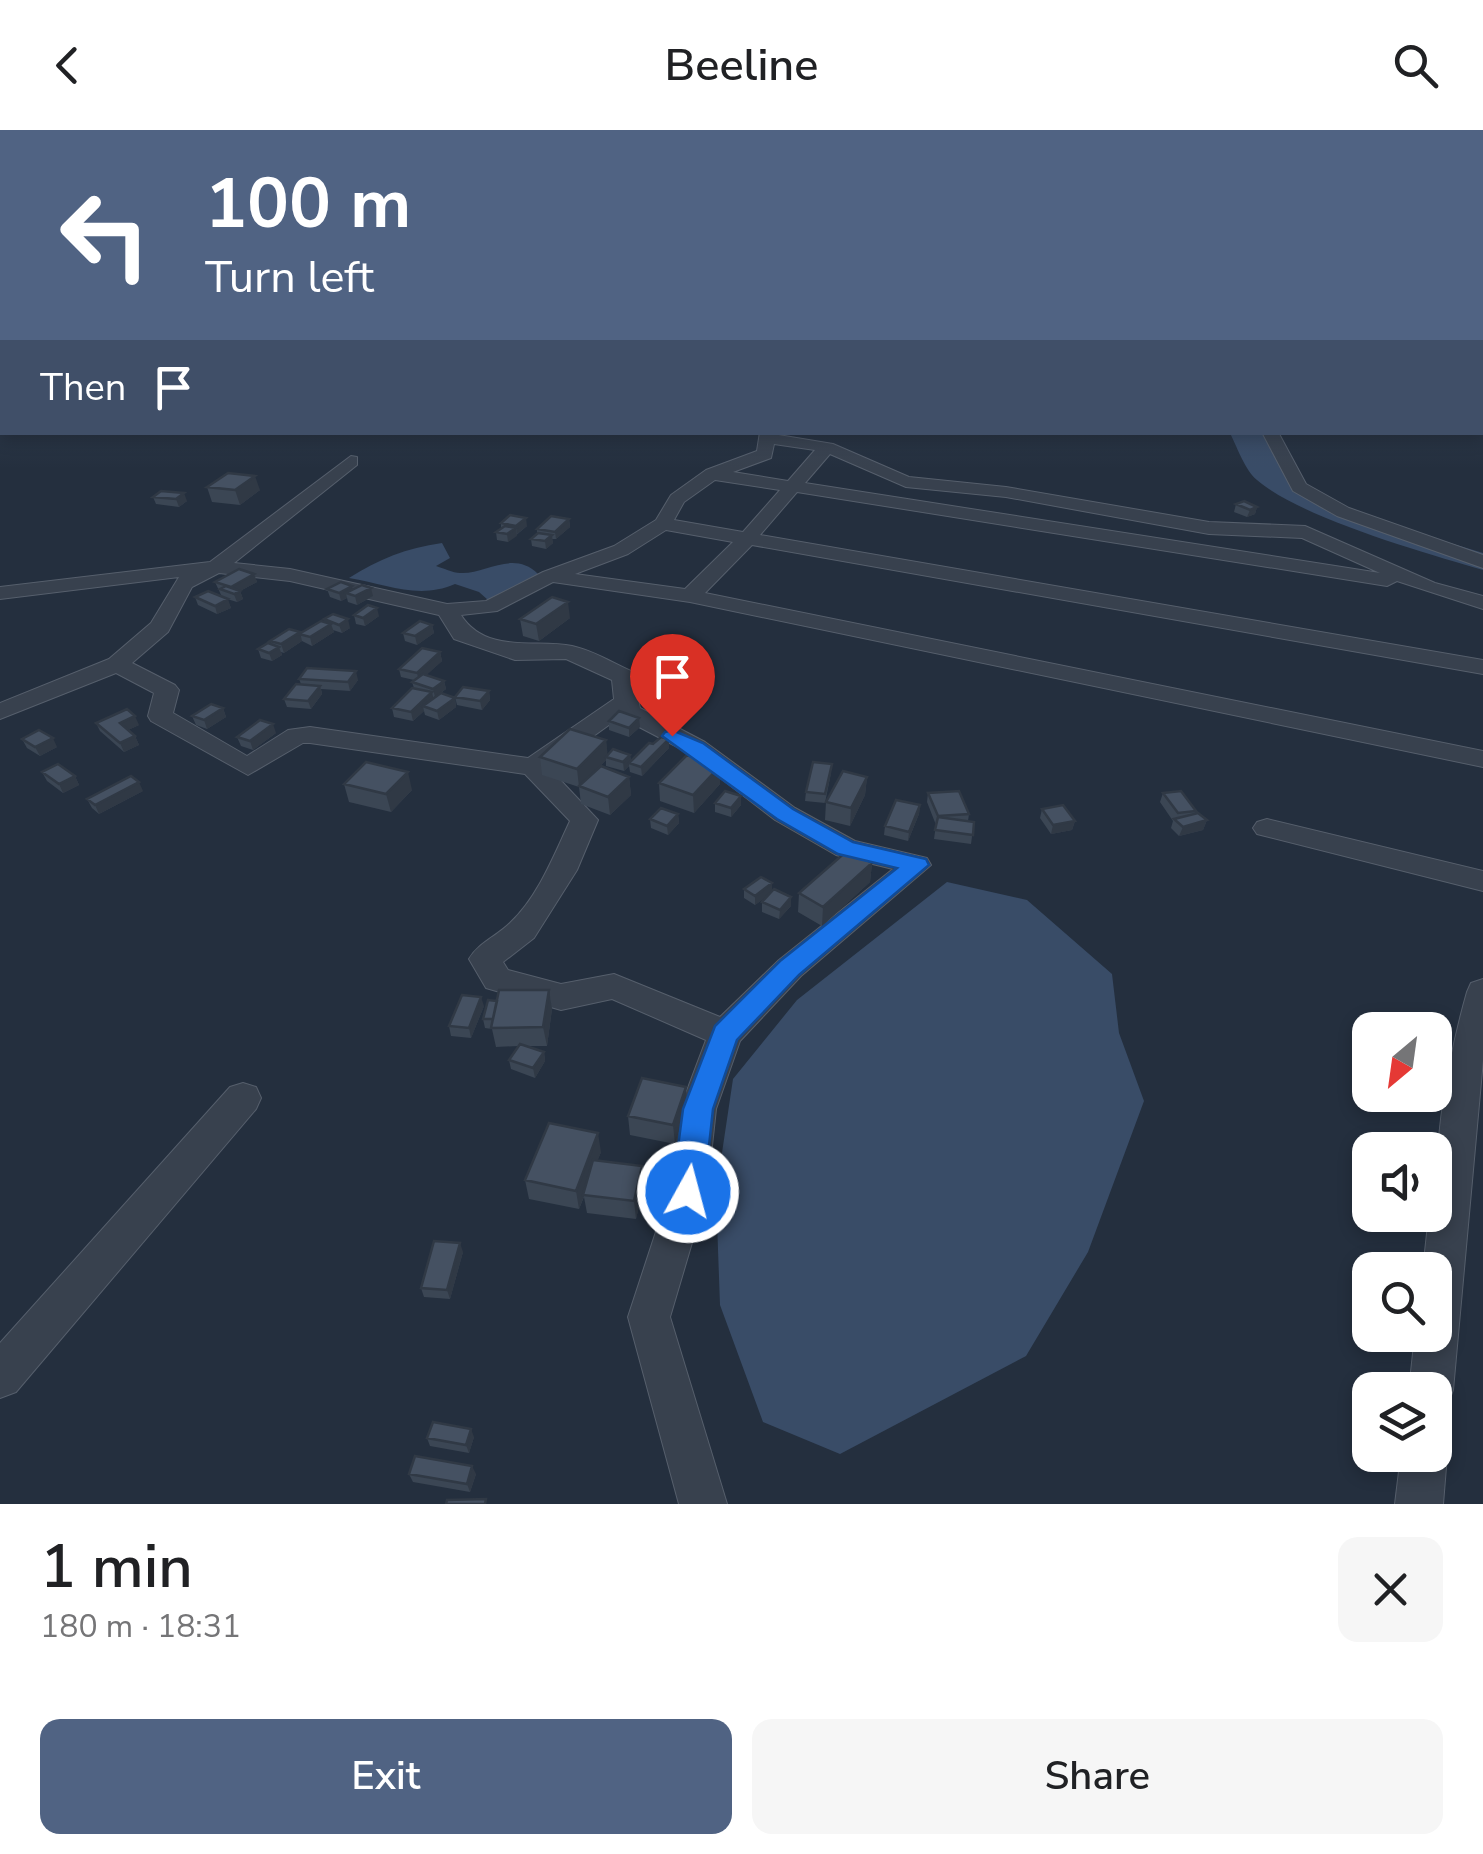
<!DOCTYPE html>
<meta charset="utf-8">
<style>
:root{--surface:#fff;--page:#f6f6f6;--text:#202124;--muted:#757577;--accent:#506383}
body{margin:0;font-family:"Nunito Sans",sans-serif;background:var(--page);color:var(--text);height:100vh;display:flex;flex-direction:column;font-size:38px;white-space:nowrap}
*{box-sizing:border-box;margin:0}
p{font-size:32px;color:var(--muted)}
.icon{flex:none;width:55px;height:55px;fill:none;stroke:currentColor;stroke-width:2;stroke-linecap:round;stroke-linejoin:round}
.map{position:relative;height:1374px;overflow:hidden}
.sheet{display:flex;flex-direction:column;background:var(--surface);flex:1}
.sheet>*{flex:none}
.guide{position:absolute;left:0px;top:0px;width:1485px;height:305px;box-shadow:0 5px 15px #0003;background:#506383;color:#fff;overflow:hidden}
.needle{width:65px;rotate:209deg}
.buttons{position:absolute;left:1352px;top:882px;display:grid;gap:20px}
.buttons a{display:grid;place-items:center;width:100px;height:100px;border-radius:20px;background:var(--surface);box-shadow:0 5px 15px #0003;font-size:50px}
.pin{position:absolute;display:grid;place-items:center;width:85px;height:85px;color:#fff;margin:-102px -42px;border-radius:50% 50% 50% 0;rotate:-45deg;box-shadow:0 0 10px #0007}
.pin .icon{rotate:45deg}
.me{position:absolute;width:110px;margin:-55px;rotate:7deg;stroke-linejoin:round;filter:drop-shadow(0 0 8px #0008)}
.turn{display:flex;align-items:center;gap:35px;height:210px;padding:0 40px;font-size:45px}
.turn .icon{width:130px;height:130px;stroke-width:2.5}
.turn b{display:block;font-size:70px;line-height:85px}
.then{display:flex;align-items:center;height:95px;padding:0 40px;background:#0003;gap:20px;font-size:38px}
.round{display:grid;place-items:center;flex:none;width:105px;height:105px;border-radius:20px;background:var(--page)}
.overview{display:flex;align-items:center;justify-content:space-between;height:170px;padding:0 40px}
h1{font-size:60px;font-weight:600;line-height:75px}
.button{display:flex;gap:20px;margin-top:auto;padding:20px 40px}
.button a{flex:1;height:115px;border-radius:20px;background:var(--accent);color:#fff;font-size:40px;font-weight:600;line-height:115px;text-align:center}
.button a+a{background:var(--page);color:var(--text)}
header{display:flex;justify-content:space-between;align-items:center;height:130px;padding:0 40px;background:var(--surface);font-size:45px;font-weight:600}
.map>svg:first-child{display:block}
.water{fill:#394c67}
.lines{fill:none;stroke-linecap:round;stroke-linejoin:round}
.minor-casing{stroke:#565f6c;stroke-width:2}
.minor{fill:#38414e;fill-rule:evenodd}
.wall{fill:#3b4654}
.shaded-wall{fill:#303945}
.building{fill:#455162;stroke:#303945;stroke-width:2.5}
.route{fill:#1a73e8;stroke:#114b97;stroke-width:2.5}
</style>
<header><svg class="icon" aria-label="back" viewBox="0 0 24 24"><path d="M15 5l-7 7 7 7"/></svg>Beeline<svg class="icon" aria-label="search" viewBox="0 0 24 24"><circle cx="10" cy="10" r="6"/><path d="M15 15l6 6"/></svg></header>
<div class="map">
<svg width="1483" height="1374" viewBox="0 0 1483 1374">
<rect width="100%" height="100%" fill="#242f3e"/>
<path class="water" d="M1230,303H1267L1288,351L1358,385L1483,423V440C1425,423 1301,388 1257,350C1245,340 1237,317 1230,303Z
M442,413L450,428L436,436C443,438 453,443 460,443C484,445 513,419 538,444L488,470L479,462L455,454C418,470 387,454 349,448C379,429 406,418 442,413Z
M947,752L1027,770L1112,844L1119,903L1144,971L1088,1122L1026,1226L840,1324L763,1292L720,1175L716,1063L733,949L797,870Z"/>
<g class="lines">
<g class="minor-casing">
<path id="minor" d="M760,302L833,314L909,347L1006,357L1209,392L1305,396L1435,453L1483,466V479L1397,451L1387,456L797,362L760,405L1483,530V544L752,415L705,463L1483,621V637L690,472L553,452L497,481L461,485C486,524 534,509 572,516C592,520 613,533 631,541L640,578L705,612L795,678L855,711L927,728L931,735L801,846L740,911L716,979L707,1062L670,1187L727,1374H679L628,1187L669,1062L680,979L706,910L612,869L561,880L486,858L469,829C478,813 497,806 510,793C538,767 554,725 570,691L525,644L310,613H303L248,645L151,591L148,586L154,563L116,543L0,589V573L109,529L151,493L179,447L0,469V457L210,432L351,326L357,327V335L234,433L290,439L447,474L486,471L543,442L614,416L656,390L671,365L706,340L757,321ZM774,314L815,320L788,351L733,342L771,328ZM830,324L906,357L1006,367L1209,404L1302,408L1380,443L805,353ZM715,350L780,360L743,402L674,390L684,372ZM666,400L733,412L685,459L575,444L628,424ZM219,443L290,451L439,485L454,509L515,530L566,529L612,550L614,569L528,628L310,597L288,600L247,626L173,583L179,560L175,555L132,533L168,502L192,457ZM620,587L687,622L775,690L836,725L893,739L779,830L720,887L614,844L561,854L508,840L503,832L534,808L577,740L598,690L549,638Z
M1262,302H1278L1306,354L1349,378L1483,425V438L1337,386L1293,361Z
M1267,689L1483,741V761L1257,704L1253,698L1257,692Z
M1483,849V930L1453,1260L1447,1276L1435,1281V1260H1409L1415,1205H1435V1140H1423L1429,1085H1435C1435,1008 1446,936 1467,862L1471,853Z
M243,953L256,957L261,968L256,979L16,1262L0,1268V1213L230,957Z
M1435,1306L1441,1308L1447,1325L1443,1374H1395L1401,1325H1435Z"/>
</g>
<use href="#minor" class="minor"/>
</g>
<path class="wall" d="M207,357L260,360L240,375L212,372Z
M153,367L187,371L179,377L156,374Z
M1236,374L1257,377L1255,384L1247,387L1234,382Z
M569,389L570,397L556,409H552L553,413L546,419L532,416L531,409L537,403V399Z
M501,393L527,396L508,412L497,410L496,402L501,398Z
M254,444L257,452L240,461L243,469L237,472L227,469L231,478L217,484L198,475L195,467H222L215,452Z
M352,456L353,460L373,466L357,475L348,472L347,468L341,471L330,467L327,459Z
M354,485L379,486L365,496L356,494Z
M570,488L539,511L523,506L520,489Z
M324,489L350,498L342,503L333,500L334,502L312,516L302,511L284,523L281,522L282,525L272,531L261,528L258,519L271,514L270,511L300,504L325,492Z
M432,495L434,503L417,515L405,511L403,503Z
M440,522L442,531L426,545L444,551L446,559L437,566L455,568L456,577L439,590L425,585L424,581L413,591L394,587L392,578L414,558L412,552L414,550L401,547L399,539Z
M299,549L358,550L350,561L321,559L322,564L311,579L287,577L284,569L301,554Z
M489,561L490,570L482,580L457,575L455,567Z
M223,578L226,587L207,599L196,595L192,586Z
M609,591L640,597L629,607L609,600Z
M96,593L139,595L128,600L135,606L139,615L124,622L100,601Z
M276,603L253,620L241,616L237,607Z
M22,609L57,617L40,626L27,618Z
M669,609V618L642,646L630,642L629,636L624,641L606,636V630L589,647H629L631,665L610,685L581,674L579,657L542,645L540,627L606,610L607,625H630L631,632L653,614Z
M720,636V654L694,683L660,671L659,653Z
M42,642L75,646L79,655L63,663L47,651Z
M831,643L825,673L805,671L806,662Z
M867,647L865,665L850,696L825,690L826,672Z
M344,654L412,660L391,682L349,672Z
M143,661L99,684L92,678L87,669Z
M928,663L969,684L968,691L974,692L971,714L934,709L936,695L927,672Z
M1163,663L1196,681L1195,684L1207,690L1203,700L1179,706L1171,698L1173,691L1160,672Z
M715,673L741,675L731,687L715,682Z
M920,675L919,684L908,711L884,705L885,696Z
M1042,679L1075,691L1072,700L1051,704L1040,688Z
M678,684L679,693L668,705L651,698L650,689Z
M872,733L870,752L822,796L798,782L799,763Z
M744,759L791,767V776L779,789L762,782V772L771,763L755,775L744,768Z
M549,860L552,879L547,916H527L544,922L545,931L535,948L511,939L509,930L518,916L496,917L492,899L485,898L483,889L497,871Z
M484,876L471,908L451,906L449,896Z
M686,957L687,976L675,1014L630,1005L628,986Z
M601,1022L597,1031L642,1036L644,1055L636,1089L587,1083L584,1067L579,1079L529,1069L525,1050Z
M463,1122L450,1169L424,1167L421,1158Z
M474,1307L469,1323L430,1316L427,1308Z
M409,1344H476L470,1362L413,1352Z"/>
<path class="shaded-wall" d="M255,346L260,360L240,375L235,360Z
M184,363L187,371L179,377L176,369Z
M1257,377L1255,384L1247,387L1250,380Z
M526,388L527,396L517,404L516,396Z
M569,389L570,397L556,409L555,402Z
M516,398L517,406L508,412L507,404Z
M552,405L553,413L546,419L545,411Z
M254,444L257,452L240,461L243,469L237,472L231,457Z
M352,456L354,464L346,463L347,468L341,471L339,463Z
M371,458L373,466L357,475L355,466Z
M228,469L231,478L217,484L215,476Z
M568,472L570,488L539,511L536,494Z
M377,478L379,486L365,496L363,488Z
M348,489L350,498L342,503L339,495Z
M331,494L334,502L312,516L310,507Z
M432,495L434,503L417,515L415,506Z
M300,502L302,511L284,523L281,514Z
M279,517L282,525L272,531L269,523Z
M440,522L442,531L419,552L417,543Z
M356,541L358,550L350,561L348,552Z
M444,551L446,559L435,567L433,559Z
M320,556L322,564L311,579L308,571Z
M489,561L490,570L482,580L480,571Z
M432,562L434,571L423,576L424,581L413,591L411,582Z
M455,568L456,577L439,590L437,581Z
M223,578L226,587L207,599L204,590Z
M135,586L139,595L124,602L120,593Z
M639,588L640,597L629,607V598Z
M273,594L276,603L253,620L250,611Z
M135,606L139,615L124,622L120,613Z
M53,608L57,617L40,626L35,617Z
M669,609V618L642,646L641,637Z
M606,610L608,627H606V630L579,657L577,639Z
M630,625L631,634L629,633V636L624,641L623,632Z
M720,636V654L694,683L693,665Z
M408,642L412,660L391,682L386,664Z
M75,646L79,655L63,663L59,654Z
M629,647L631,665L610,685L608,667Z
M867,647L865,665L850,696L851,678Z
M139,652L143,661L99,684L95,675Z
M741,666V675L731,687V678Z
M920,675L919,684L908,711L909,702Z
M678,684L679,693L668,705L667,696Z
M1207,690L1203,700L1179,706L1183,697Z
M1075,691L1072,700L1051,704L1053,695Z
M872,733L870,752L822,796L823,777Z
M772,753V763L755,775V766Z
M791,767V776L779,789L780,780Z
M549,860L552,879L547,916L543,897Z
M481,867L484,876L471,908L469,898Z
M544,922L545,931L535,948L533,938Z
M686,957L687,976L675,1014L673,995Z
M598,1003L601,1022L579,1079L576,1061Z
M642,1036L644,1055L636,1089L634,1071Z
M460,1113L463,1122L450,1169L447,1160Z
M471,1299L474,1307L469,1323L466,1315Z
M472,1336L476,1344L470,1362L467,1354Z"/>
<path class="building" d="M228,343L255,346L235,360L207,357Z
M161,361L184,363L176,369L153,367Z
M1244,371L1257,377L1250,380L1236,374Z
M510,385L526,388L516,396L501,393Z
M551,386L569,389L555,402L537,399Z
M505,396L516,398L507,404L496,402Z
M538,403L552,405L545,411L531,409Z
M239,439L254,444L231,457L215,452Z
M341,452L352,456L339,463L327,459Z
M362,455L371,458L355,466L346,463Z
M226,456L240,461L234,464L220,459Z
M208,461L228,469L215,476L195,467Z
M552,467L568,472L536,494L520,489Z
M368,475L377,478L363,488L354,485Z
M333,484L348,489L339,495L324,489Z
M321,491L331,494L310,507L299,504Z
M420,491L432,495L415,506L403,503Z
M289,499L300,502L281,514L270,511Z
M268,513L279,517L269,523L258,519Z
M422,518L440,522L417,543L399,539Z
M307,538L356,541L348,552L299,549Z
M423,544L444,551L433,559L412,552Z
M296,554L320,556L308,571L284,569Z
M463,557L489,561L480,571L455,567Z
M412,558L432,562L411,582L392,578Z
M441,563L455,568L437,581L423,576Z
M211,574L223,578L204,590L192,586Z
M127,579L135,586L120,593L135,606L120,613L96,593Z
M619,581L639,588L629,598L609,591Z
M260,590L273,594L250,611L237,607Z
M570,599L606,610L577,639L540,627Z
M39,600L53,608L35,617L22,609Z
M661,607L669,609L641,637L629,633L649,613L653,614Z
M613,619L630,625L623,632L606,627Z
M687,625L720,636L693,665L659,653Z
M366,632L408,642L386,664L344,654Z
M813,632L832,634L825,664L806,662Z
M58,634L75,646L59,654L42,642Z
M601,636L629,647L608,667L579,656Z
M843,641L867,647L851,678L826,672Z
M131,646L139,652L95,675L87,669Z
M725,661L741,666L731,678L715,673Z
M959,661L969,684L938,686L928,663Z
M1181,661L1196,681L1178,683L1163,663Z
M896,670L920,675L909,702L885,696Z
M1063,675L1075,691L1053,695L1042,679Z
M661,678L678,684L667,696L650,689Z
M1198,683L1207,690L1183,697L1174,689Z
M938,687L974,692L973,705L935,700Z
M848,720L872,733L823,777L799,763Z
M761,747L772,753L755,766L744,759Z
M774,759L791,767L780,780L762,772Z
M499,860H549L543,897L491,898Z
M462,865L481,867L469,898L449,896Z
M488,870L497,871L493,889H483Z
M520,914L544,922L533,938L509,930Z
M642,948L686,957L673,995L628,986Z
M549,993L598,1003L576,1061L525,1050Z
M593,1030L642,1036L634,1071L583,1065Z
M434,1111L460,1113L447,1160L421,1158Z
M433,1292L471,1299L466,1315L427,1308Z
M415,1326L472,1336L467,1354L409,1344Z
M486,1369L485,1374H446L447,1370Z"/>
<linearGradient id="sky" x2="0" y2="1"><stop stop-color="#141a22"/><stop offset="0.43" stop-color="#3f4d63"/><stop offset="1" stop-color="#3f4d63" stop-opacity="0"/></linearGradient>
<rect width="1483" height="339" fill="url(#sky)"/>
<path class="route" d="M672,600L703,613L793,679L853,712L926,729L929,735L799,845L737,910L713,979L704,1062L700,1072L688,1076L677,1072L672,1062L683,979L715,896L780,831L897,738L838,724L777,689L662,606L665,602Z"/>
</svg>
<div class="buttons">
<a><svg class="needle" viewBox="-14 -14 28 28"><path d="M0-13l5 13h-10z" fill="#e53935"/><path d="M0 13l5-13h-10z" fill="#757577"/></svg></a>
<a><svg class="icon" aria-label="sound" viewBox="0 0 24 24"><path d="M4 9h4l5-4v14l-5-4H4zM17 9q2 3 0 6"/></svg></a>
<a><svg class="icon" aria-label="search" viewBox="0 0 24 24"><circle cx="10" cy="10" r="6"/><path d="M15 15l6 6"/></svg></a>
<a><svg class="icon" aria-label="layers" viewBox="0 0 24 24"><path d="M12 4l9 5-9 5-9-5zM3 14l9 5 9-5"/></svg></a>
</div>
<div class="pin" style="left:672px;top:606px;background:#d93025"><svg class="icon" aria-label="arrive" viewBox="0 0 24 24"><path d="M6 21V4h12l-3 4 3 4H6"/></svg></div>
<svg class="me" style="left:688px;top:1062px" viewBox="-20 -20 40 40"><circle r="17" fill="#1a73e8" stroke="#fff" stroke-width="3"/><path d="M0-11L8 9 0 5-8 9z" fill="#fff"/></svg>
<div class="guide">
<div class="turn"><svg class="icon" aria-label="left" viewBox="0 0 24 24"><path d="M17 20v-9H6M10 6l-5 5 5 5"/></svg><div><b>100 m</b>Turn left</div></div>
<div class="then">Then<svg class="icon" aria-label="arrive" viewBox="0 0 24 24"><path d="M6 21V4h12l-3 4 3 4H6"/></svg></div>
</div>
</div>
<section class="sheet">
<div class="overview"><div><h1>1 min</h1><p>180 m · 18:31</p></div><a class="round"><svg class="icon" aria-label="close" viewBox="0 0 24 24"><path d="M6 6l12 12M18 6L6 18"/></svg></a></div>
<div class="button"><a>Exit</a><a>Share</a></div>
</section>
